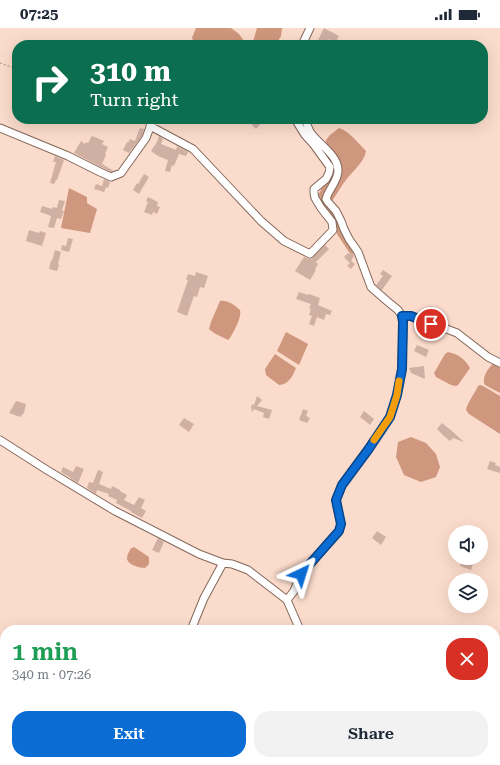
<!DOCTYPE html>
<meta charset="utf-8">
<style>
:root{--surface:#fff;--page:#f2f2f3;--text:#1f2937;--muted:#747a83;--accent:#0b6cd4}
body{margin:0;font-family:"Roboto Serif",serif;background:var(--page);color:var(--text);height:100vh;display:flex;flex-direction:column;font-size:15px;white-space:nowrap}
*{box-sizing:border-box;margin:0}
p{font-size:13px;color:var(--muted)}
.icon{flex:none;width:22px;height:22px;fill:none;stroke:currentColor;stroke-width:2;stroke-linecap:round;stroke-linejoin:round}
.map{position:relative;flex:1;overflow:hidden}
.details{position:absolute;left:0px;top:597px;width:500px;height:140px;display:flex;flex-direction:column;background:var(--surface);border-radius:16px 16px 0 0;box-shadow:0 4px 16px #0002}
.details>*{flex:none}
.hud{position:absolute;left:12px;top:12px;width:476px;height:84px;border-radius:16px;box-shadow:0 4px 16px #0002;background:#0b6e4f;color:#fff;overflow:hidden}
.buttons{position:absolute;left:448px;top:497px;display:grid;gap:8px}
.buttons a{display:grid;place-items:center;width:40px;height:40px;border-radius:50%;background:var(--surface);box-shadow:0 4px 16px #0002;font-size:20px}
.pin{position:absolute;display:grid;place-items:center;width:34px;height:34px;color:#fff;margin:-17px;border:2px solid #fff;border-radius:50%;box-shadow:0 1px 4px #0007}
.me{position:absolute;width:44px;margin:-22px;rotate:41deg;stroke-linejoin:round;filter:drop-shadow(0 0 3px #0008)}
.turn{display:flex;align-items:center;gap:14px;height:84px;padding:0 12px;font-size:18px}
.turn .icon{width:52px;height:52px;stroke-width:2.5}
.turn b{display:block;font-size:28px;line-height:34px}
.round{display:grid;place-items:center;flex:none;width:42px;height:42px;border-radius:16px;background:var(--page)}
.overview{display:flex;align-items:center;justify-content:space-between;height:68px;padding:0 12px}
h1{font-size:24px;font-weight:600;line-height:30px;color:#1e9e55}
.cta{display:flex;gap:8px;margin-top:auto;padding:8px 12px}
.cta a{flex:1;height:46px;border-radius:16px;background:var(--accent);color:#fff;font-size:16px;font-weight:600;line-height:46px;text-align:center}
.cta a+a{background:var(--page);color:var(--text)}
.status{display:flex;justify-content:space-between;align-items:center;height:28px;padding:0 20px;background:var(--surface);direction:ltr}
.status svg{height:11px;fill:currentColor}
.map>svg:first-child{display:block}
.water{fill:#cf977d}
.lines{fill:none;stroke-linecap:round;stroke-linejoin:round}
.canal{stroke:#cf977d;stroke-width:6}
.building{fill:#d0b0a2}
.minor-casing{stroke:#84675a;stroke-width:9}
.path{stroke:#af978b;stroke-width:1;stroke-dasharray:2 2;stroke-linecap:butt}
.minor{stroke:#fff;stroke-width:7}
.route-casing{stroke:#07468a;stroke-width:10}
.route{stroke:#0b6cd4;stroke-width:7}
.slow{stroke:#f59e0b;stroke-width:7}
</style>
<div class="status"><b>07:25</b><svg viewBox="0 0 49 12"><path d="M0 12V9h3v3zM5 12V6h3v6zM10 12V3h3v9zM15 12V0h3v12zM26 1h20v11H26zM47 4h2v5h-2z"/></svg></div>
<div class="map">
<svg width="500" height="737" viewBox="0 0 500 737">
<rect width="100%" height="100%" fill="#fbdbcb"/>
<path class="water" d="M196,0H231L239,6L247,17H226L221,15C216,17 204,19 199,17C196,16 193,13 192,10Z
M257,0H282V1L281,8L276,17H252Z
M339,100C349,103 358,115 366,123C365,133 352,144 346,152C341,158 337,166 332,173L330,172L329,169L341,142V135L335,125L326,116V112L330,107Z
M69,160L87,169V175L97,181L90,205L61,200Z
M220,273C228,272 234,277 240,282C242,289 234,303 230,310L228,312L214,305L209,301L211,294Z
M286,304L308,316L299,337L277,323Z
M448,324C458,326 465,331 470,340L458,357L456,358L451,357L436,349L434,345L445,326Z
M275,326L296,340C293,348 288,357 279,357L266,347L265,341Z
M494,335L500,337V365L485,357L484,355C483,348 488,340 494,335Z
M480,357L483,358L500,368V406L469,386L466,382C467,375 475,365 478,358Z
M411,409L426,415L436,426L440,439L436,449L421,454L404,447L396,429L398,414Z
M134,519L149,529V536L145,540C140,540 128,537 127,531C127,529 128,525 129,524C131,520 130,521 134,519Z
M5,710V732H60L56,737H0V717Z"/>
<g class="lines">
<path class="canal" d="M301,91L305,100L308,104
M331,147L321,169L322,173L332,187L340,205L352,223"/>
</g>
<path class="building" d="M324,0L339,8L335,15L329,11L325,17H322L317,14Z
M252,91H265L256,101L249,94Z
M140,100L144,101L142,108L129,125L123,122L127,114L128,115L130,111L135,113Z
M92,108L104,113L102,116L108,119L105,126L106,127L102,136L114,143L111,144L70,123L74,125L81,113L85,116L86,114L88,115Z
M159,108L163,111L161,116L176,122L177,118L188,124L186,128L179,126L174,138L172,137L170,144L165,143L168,132L158,128L151,123L157,114Z
M55,128L64,132L57,152H56L54,156L50,155L56,134H53Z
M144,146L149,149L139,166L133,162L137,155L138,156Z
M104,151L110,154L108,160L106,159L104,164L94,161L96,156L102,158Z
M148,169L158,174L157,178L160,179L157,186L153,184L152,187L144,184L148,174L146,173Z
M59,172L65,173L62,182L64,183L61,191L57,190L54,200L48,199L51,188L40,184L42,178L52,181L53,179L57,180Z
M29,202L39,205L40,203L46,205L42,218L26,213Z
M68,210L73,211L69,224L61,222L62,217L66,218Z
M325,217L329,221L316,234L318,236L315,241L316,242L310,252L295,243L304,229L308,231H311Z
M55,222L61,224L58,236L59,237L57,243L49,241L51,232L52,233Z
M352,224L354,228L351,233L355,236L351,241L347,238L350,235L344,229L348,225L349,226Z
M383,242L392,248L382,262L376,257L383,248L380,246Z
M196,244L208,248L204,260L200,259L197,269L194,268L187,288L177,284L188,252H186L188,246L195,248Z
M299,264L308,267L309,266L320,270L318,277L332,283L330,287L326,286L324,292L317,289L314,298L309,296L312,288L309,287L311,281L309,280L311,276L296,271Z
M417,317L429,322L426,329L414,323Z
M424,338L425,351L411,345L409,340Z
M257,368L262,372L257,378L272,382L269,391L263,389L264,385L254,381L252,384L251,383L252,381L251,380L252,376L254,377Z
M16,373L26,376L24,385L20,389L9,385Z
M303,381L308,383L306,388L310,390L307,395L299,392Z
M364,383L374,391L370,397L360,389Z
M184,390L194,396L189,404L179,397Z
M442,395L452,403L464,414L453,410L450,413L445,409L437,401Z
M490,433L496,435L495,437L500,439V445L487,441Z
M76,438L84,441L78,455L71,451V450L61,444L63,439L73,444Z
M98,442L103,444L99,456L111,461L112,458L120,462V463L127,467L124,472L134,477L139,469L145,472L141,480L146,483L142,490L131,484V483L116,475L117,472L108,468L109,466L97,462L96,466L87,460L89,454L93,455Z
M377,503L386,509L381,517L372,510Z
M158,510L164,514L159,525L152,522Z
M463,530H475L471,542L460,538Z
M165,732H186L183,737H163Z"/>
<g class="lines">
<g class="minor-casing">
<path id="minor" d="M302,17L310,0
M150,98L193,121L261,193L284,213L310,226L333,202L332,194L321,180L315,170L314,165V161L326,151L329,145L330,139L314,117L305,107L295,91
M0,100L68,128L100,144L111,149L121,145L146,110L153,91
M402,288H411L444,300L457,305L488,329L500,335
M0,412L47,442L115,483L199,526L223,535L204,570L191,602
M223,535L232,536L248,542L287,572L300,602
M287,572L294,563L301,546L339,503L341,496L336,472L342,457L368,421L390,389L397,367L402,341L403,294L402,288L398,282L387,273L371,259L358,224L349,211L344,201L341,193L336,183L328,174L326,171L327,168C330,161 335,155 337,148C343,130 320,118 311,105C308,101 307,96 305,91
M495,719L500,721
M128,737L131,732"/>
</g>
<path class="path" d="M0,35L17,41"/>
<use href="#minor" class="minor"/>
</g>
<g class="lines">
<g class="route-casing">
<path id="route" d="M301,546L339,503L341,496L336,472L342,457L368,422L390,389L397,367L402,341L403,294L402,288H411L431,296"/>
</g>
<use href="#route" class="route"/>
<path class="slow" d="M374,412L390,389L397,367L399,353"/>
</g>
</svg>
<div class="buttons">
<a><svg class="icon" aria-label="sound" viewBox="0 0 24 24"><path d="M4 9h4l5-4v14l-5-4H4zM17 9q2 3 0 6"/></svg></a>
<a><svg class="icon" aria-label="layers" viewBox="0 0 24 24"><path d="M12 4l9 5-9 5-9-5zM3 14l9 5 9-5"/></svg></a>
</div>
<div class="pin" style="left:431px;top:296px;background:#d93025"><svg class="icon" aria-label="arrive" viewBox="0 0 24 24"><path d="M6 21V4h12l-3 4 3 4H6"/></svg></div>
<svg class="me" style="left:301px;top:546px" viewBox="-20 -20 40 40"><path d="M0-17L14 15 0 8-14 15z" fill="#0b6cd4" stroke="#fff" stroke-width="4"/></svg>
<div class="hud">
<div class="turn"><svg class="icon" aria-label="right" viewBox="0 0 24 24"><path d="M7 20v-9h11M14 6l5 5-5 5"/></svg><div><b>310 m</b>Turn right</div></div>
</div>
<section class="details">
<div class="overview"><div><h1>1 min</h1><p>340 m · 07:26</p></div><a class="round" style="background:#d93025;color:#fff"><svg class="icon" aria-label="close" viewBox="0 0 24 24"><path d="M6 6l12 12M18 6L6 18"/></svg></a></div>
<div class="cta"><a>Exit</a><a>Share</a></div>
</section>
</div>
